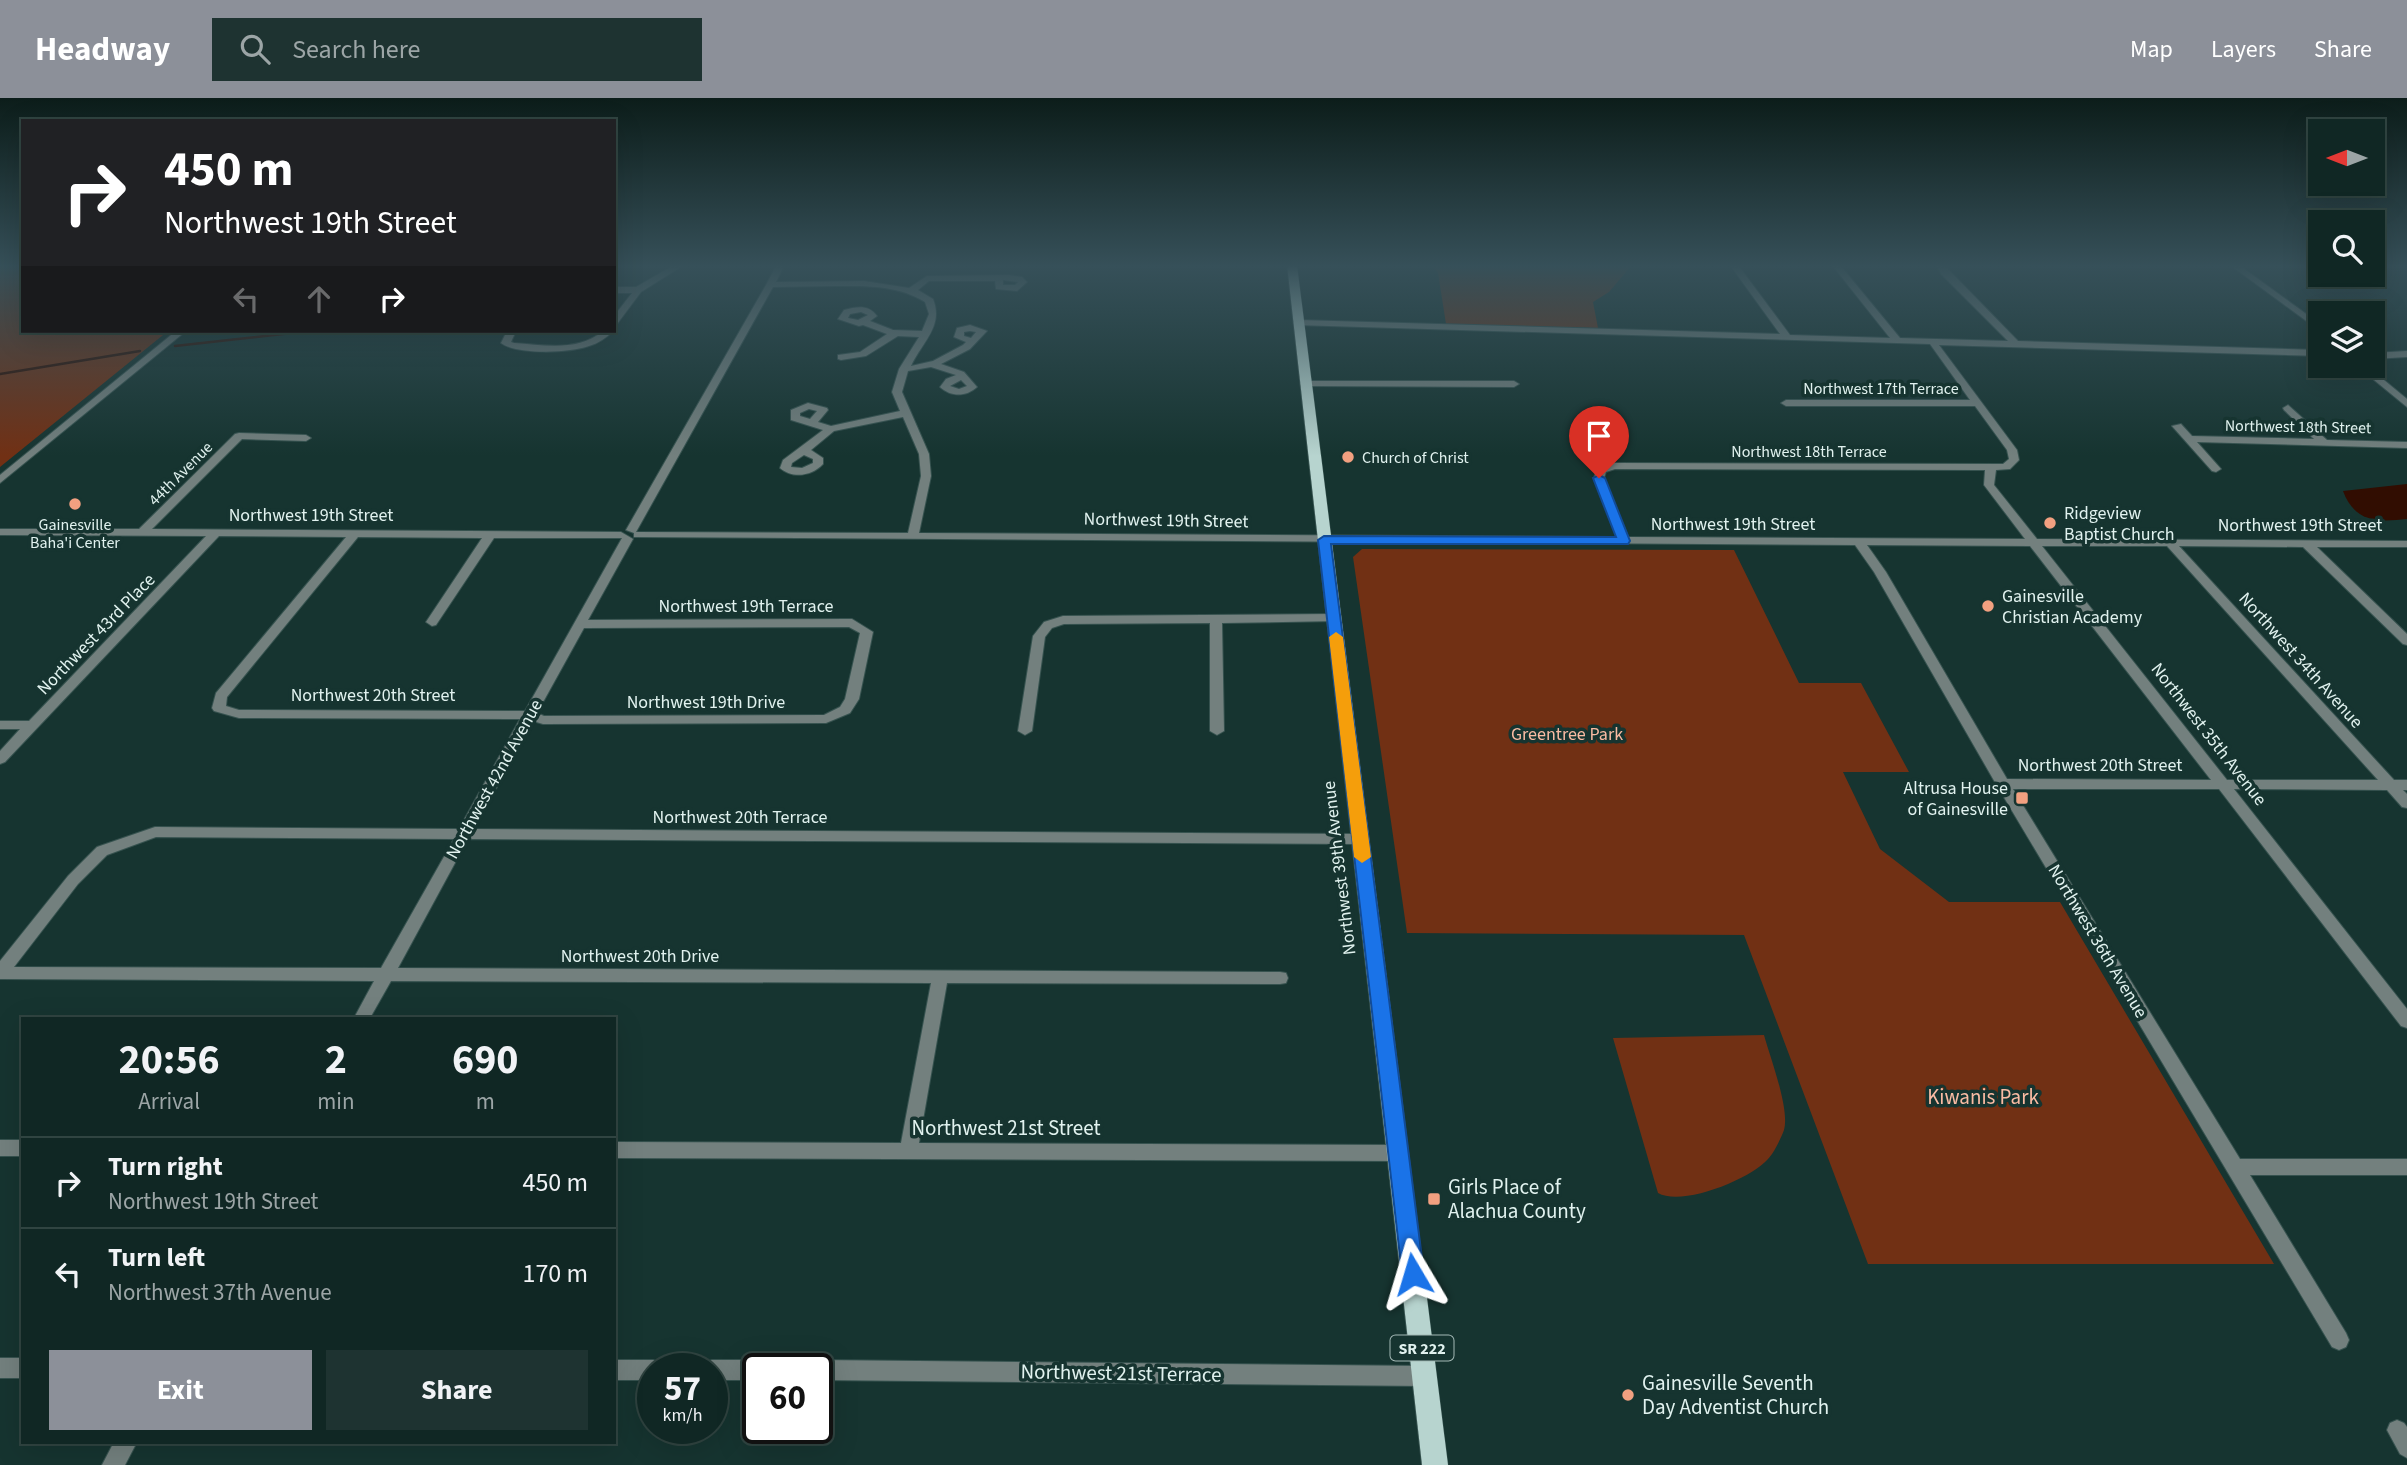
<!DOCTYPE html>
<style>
:root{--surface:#102724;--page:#1e3331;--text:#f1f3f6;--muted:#9ca5a6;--line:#304441;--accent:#8c9099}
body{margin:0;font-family:"Source Sans 3",sans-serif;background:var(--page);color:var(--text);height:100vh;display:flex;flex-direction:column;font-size:26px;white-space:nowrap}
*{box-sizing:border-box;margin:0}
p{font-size:23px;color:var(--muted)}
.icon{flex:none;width:38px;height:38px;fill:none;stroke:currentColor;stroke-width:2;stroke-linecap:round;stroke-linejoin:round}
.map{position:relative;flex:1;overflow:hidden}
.sheet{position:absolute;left:21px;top:919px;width:595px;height:427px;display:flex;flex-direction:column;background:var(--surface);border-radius:0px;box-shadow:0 7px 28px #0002,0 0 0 2px var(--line)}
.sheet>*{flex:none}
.top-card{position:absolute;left:21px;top:21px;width:595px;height:214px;border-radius:0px;box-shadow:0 7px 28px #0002,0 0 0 2px var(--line);background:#202124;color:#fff;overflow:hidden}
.needle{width:46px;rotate:270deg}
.fabs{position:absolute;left:2308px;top:21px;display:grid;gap:14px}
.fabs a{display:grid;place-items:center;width:77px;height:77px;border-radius:0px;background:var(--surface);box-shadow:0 7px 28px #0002,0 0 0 2px var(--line);font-size:35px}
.speed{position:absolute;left:637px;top:1255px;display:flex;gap:14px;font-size:35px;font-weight:700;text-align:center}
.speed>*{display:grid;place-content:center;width:91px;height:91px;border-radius:50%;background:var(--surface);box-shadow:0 7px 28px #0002,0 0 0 2px var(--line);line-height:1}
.speed small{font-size:18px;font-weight:400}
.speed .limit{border:4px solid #111;border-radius:10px;background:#fff;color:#111}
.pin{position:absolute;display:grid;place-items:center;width:60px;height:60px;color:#fff;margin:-72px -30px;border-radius:50% 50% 50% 0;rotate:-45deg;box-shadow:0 0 7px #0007}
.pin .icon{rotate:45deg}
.me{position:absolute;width:77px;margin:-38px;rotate:353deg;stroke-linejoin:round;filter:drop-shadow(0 0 5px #0008)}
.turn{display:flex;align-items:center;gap:24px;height:147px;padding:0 28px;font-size:32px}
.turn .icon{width:91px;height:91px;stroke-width:2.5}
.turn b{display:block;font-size:49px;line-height:60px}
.lanes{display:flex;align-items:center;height:66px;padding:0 28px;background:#0003;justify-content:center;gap:35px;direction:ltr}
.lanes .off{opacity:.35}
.eta{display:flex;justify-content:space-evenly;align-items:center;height:119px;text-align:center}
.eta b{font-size:42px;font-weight:700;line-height:49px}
.cta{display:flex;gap:14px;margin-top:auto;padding:14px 28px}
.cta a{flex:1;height:80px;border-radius:0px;background:var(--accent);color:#fff;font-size:28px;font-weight:700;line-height:80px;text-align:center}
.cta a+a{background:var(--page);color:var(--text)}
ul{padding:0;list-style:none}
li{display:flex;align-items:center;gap:21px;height:91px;padding:0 28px;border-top:2px solid var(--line)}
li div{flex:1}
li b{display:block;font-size:26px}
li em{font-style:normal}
header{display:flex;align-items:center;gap:42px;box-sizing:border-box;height:98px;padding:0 35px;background:var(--accent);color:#fff}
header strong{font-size:33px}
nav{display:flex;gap:38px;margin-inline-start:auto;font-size:24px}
.search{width:490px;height:63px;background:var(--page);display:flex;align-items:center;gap:18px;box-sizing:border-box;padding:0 24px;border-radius:0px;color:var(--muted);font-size:26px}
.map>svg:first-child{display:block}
.green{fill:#713014}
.water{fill:#310d01}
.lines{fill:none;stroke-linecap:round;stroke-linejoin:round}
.stream{stroke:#310d01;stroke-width:2.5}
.minor-casing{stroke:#36524f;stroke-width:2}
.tertiary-casing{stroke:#36524f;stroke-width:2}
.primary-casing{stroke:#36524f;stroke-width:1}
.minor{fill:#73807e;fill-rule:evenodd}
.tertiary{fill:#73807e;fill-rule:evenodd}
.primary{fill:#b7d4cf;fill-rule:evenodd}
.route{fill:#1a73e8;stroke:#114b97;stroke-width:2}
.slow{fill:#f59e0b}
.poi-dot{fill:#f2a080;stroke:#163430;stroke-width:2.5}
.labels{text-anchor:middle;stroke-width:7;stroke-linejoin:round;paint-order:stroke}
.far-street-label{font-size:16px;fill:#e1f2ef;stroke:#163430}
.far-poi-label{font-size:16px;fill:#e1f2ef;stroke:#163430;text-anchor:start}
.shield{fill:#163430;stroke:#a4b9b6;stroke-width:2}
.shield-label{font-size:16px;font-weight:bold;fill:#e1f2ef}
.poi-label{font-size:18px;fill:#e1f2ef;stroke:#163430;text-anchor:start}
.street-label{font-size:18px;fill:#e1f2ef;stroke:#163430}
.park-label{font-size:18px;fill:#fabba3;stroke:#163430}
.near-park-label{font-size:21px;fill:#fabba3;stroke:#163430}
.near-street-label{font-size:21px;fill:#e1f2ef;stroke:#163430}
.near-poi-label{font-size:21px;fill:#e1f2ef;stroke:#163430;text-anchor:start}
</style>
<header>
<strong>Headway</strong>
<div class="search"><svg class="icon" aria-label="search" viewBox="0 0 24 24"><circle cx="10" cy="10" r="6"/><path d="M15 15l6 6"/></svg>Search here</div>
<nav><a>Map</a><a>Layers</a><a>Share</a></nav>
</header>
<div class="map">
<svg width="2407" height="1367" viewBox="0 0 2407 1367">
<rect width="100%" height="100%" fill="#163430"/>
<path class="green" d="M0,167H23V233H168L0,369Z
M1432,167H1632L1609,194L1593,204L1598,230L1446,226L1438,175Z
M1362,451L1734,452L1799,585H1861L1909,674H1843L1880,751L1949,804H2060L2274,1166H1868L1744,837L1407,835L1353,459Z
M1764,937C1770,959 1790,1011 1784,1032C1781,1040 1774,1055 1768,1061C1751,1081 1682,1109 1658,1095L1613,940Z"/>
<path class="water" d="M2407,386V421C2378,424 2355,425 2343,393Z"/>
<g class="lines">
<path class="stream" d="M175,248L310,233
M0,276L140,253"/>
<g class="minor-casing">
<path id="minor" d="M674,167H684L641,194L617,226L614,227V218L632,195H614V189H636Z
M773,167H781L783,170L776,184L864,183L909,190L927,178L1009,177L1022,179L1027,184L1017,193L996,191L995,183H929L918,192L933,201C944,228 922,244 911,268L933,263L963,247L966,244L954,239L957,230L970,227L987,233L970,251L941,266L964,274L977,289C966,299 951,299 940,289L946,281L956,277L931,269L908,273L902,294L929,356L931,378L919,435L1617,439L1594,380L1597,370L1614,365L2003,366L2009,361L2007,352L1975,308H1786L1781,305L1786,302H1970L1930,246L1296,227L1294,225L1299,222L1780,236L1730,167H1738L1790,237L1890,240L1832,167H1840L1900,240L2008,243L1941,176L1936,167H1944L2018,243L2320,252V258L1939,247L2017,352L2019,362L2010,371L1996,372L1994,387L2037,441L2407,443V449H2317L2407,536V547L2403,546L2303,449L2179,448L2394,682H2407V692H2403L2407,696V710L2402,709L2387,692L2234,691L2407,911V930L2401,928L2219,691H2013L2240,1061H2407V1077H2250L2346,1235L2349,1242L2346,1249L2339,1252L2332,1249L1996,686L1874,474L1855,447L634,439V435L626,432L766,187L775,170ZM1003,182L1018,184L1015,187H1003ZM834,188C866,188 898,187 925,204L929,216L922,233L893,232L870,223L877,218C868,206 857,209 844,212L838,221L859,228L863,227L887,236L860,254L838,257V261L841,262L866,258L898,238L919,239L899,271L892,294L900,313L831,328L818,324L828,312L827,310L808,305L791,312V322L823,332L783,362L780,370C793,381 812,378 823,366V360L811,352L834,333L903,319L919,356L921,378L908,435L636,434L773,189ZM861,214L868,217L858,222L848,220L850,216ZM970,233L976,234L971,240L964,238V234ZM961,282L967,288L959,291L950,288ZM809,311L817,313L810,321L800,318V315ZM804,357L813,361V365L802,370L791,369L792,365ZM1615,371L1985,372L1984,387L2025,441L1628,439L1604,380L1606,374ZM1867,447L2030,448L2211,682L2007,681L1886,474ZM2042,448H2167L2378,682H2227Z
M2230,167H2239L2320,226V233Z
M507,233H516L511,244L514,245C544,247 578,254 603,233H613C606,240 599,245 589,248C570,255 517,257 501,245Z
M2407,253V259L2373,261V255Z
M2357,268H2367L2407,301V309Z
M1306,283H1514L1519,286L1514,289L1303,288L1301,286Z
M2288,307L2327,342L2407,344V350L2197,344L2221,371L2216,374L2212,373L2172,328L2181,326L2192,338L2314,341L2284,312L2283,310Z
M239,335L306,337L311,340L306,343L242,341L152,431L621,434L633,441L588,522L852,521L873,534L859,601L850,615L826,625L543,626L533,623L474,731L1360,736L1365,737L1367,741L1365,745L1360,746L468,741L398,870L1280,874L1286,875L1288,880L1286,885L1280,886L947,885L919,1045L1398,1047L1404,1049L1407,1055L1404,1061L1398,1063L614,1060V1044L901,1045L931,885L391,883L370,920H354L374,883L0,881V863L68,778L97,749L155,729L459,731L520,621L239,620L214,613L212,610L216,595L346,439L219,438L5,664L0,666V653L20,631H0V623H29L206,438L0,437V431H139L235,336ZM358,439L482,440L426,524L432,528L436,527L494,440H622L525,613L239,612L226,608L227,599ZM849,529L860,535L845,601L840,609L824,617L544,618L537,615L584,530ZM156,739L454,741L381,870L14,869L78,786L107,757Z
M1333,516L1337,517L1339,520L1337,523L1222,525L1224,633L1217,637L1210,633V525L1064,526L1052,530L1045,539L1032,633L1025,637L1018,633L1033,538L1044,524L1063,518Z
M0,1042H23V1058H0Z
M0,1260H23V1280H0Z
M614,1262H653L660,1265L663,1270H653V1282H614Z
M712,1262H758L765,1265L768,1270H758V1282H712V1270H702L705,1265Z
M817,1262L1425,1268L1432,1271L1435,1278L1432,1285L1425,1288L817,1282V1270H807L810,1265Z
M2397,1322L2404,1325L2407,1329V1360L2400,1356L2387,1332L2390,1325Z
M114,1344H137L125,1367H102Z"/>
</g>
<g class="tertiary-casing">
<path id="tertiary" d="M176,233H186L0,385V377Z"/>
</g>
<g class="primary-casing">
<path id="primary" d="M1287,167H1297L1448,1367H1422Z"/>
</g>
<use href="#minor" class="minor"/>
<use href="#tertiary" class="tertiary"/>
<use href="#primary" class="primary"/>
</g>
<linearGradient id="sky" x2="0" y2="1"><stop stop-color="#0c1d1a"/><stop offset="0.47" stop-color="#365059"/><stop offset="1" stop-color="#365059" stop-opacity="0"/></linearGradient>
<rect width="2407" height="358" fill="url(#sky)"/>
<path class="route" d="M1599,377L1605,380L1630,443L1628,446H1331L1424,1176L1421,1184L1413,1187L1405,1184L1402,1176L1318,442L1324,438L1616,439L1593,380Z"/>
<path class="slow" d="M1336,534L1343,539L1371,759L1362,765L1354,759L1329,539Z"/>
<g class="poi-dot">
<circle cx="1348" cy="359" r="7"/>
<circle cx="75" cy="406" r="7"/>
<circle cx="2050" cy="425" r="7"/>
<circle cx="1988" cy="508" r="7"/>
<rect x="2015" y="693" width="14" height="14" rx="3.5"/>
<rect x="1427" y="1094" width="14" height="14" rx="3.5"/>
<circle cx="1628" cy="1297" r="7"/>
</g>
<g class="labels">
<g class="far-street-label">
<text x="1881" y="296">Northwest 17th Terrace</text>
<text transform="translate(2298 328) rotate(1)" y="6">Northwest 18th Street</text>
<text x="1809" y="359">Northwest 18th Terrace</text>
<text transform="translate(180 375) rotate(-45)" y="6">44th Avenue</text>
</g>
<g class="far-poi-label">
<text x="1362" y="365">Church of Christ</text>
<text x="75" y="432" text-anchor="middle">Gainesville<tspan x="75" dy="18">Baha'i Center</tspan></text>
</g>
<rect class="shield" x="1390.5" y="1237.5" width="63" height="25" rx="5"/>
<g class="shield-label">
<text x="1422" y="1256">SR 222</text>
</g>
<g class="poi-label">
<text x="2064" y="421">Ridgeview<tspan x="2064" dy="21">Baptist Church</tspan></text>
<text x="2002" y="504">Gainesville<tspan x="2002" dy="21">Christian Academy</tspan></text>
<text x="2008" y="696" text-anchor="end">Altrusa House<tspan x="2008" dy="21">of Gainesville</tspan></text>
</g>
<g class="street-label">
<text x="311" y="423">Northwest 19th Street</text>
<text transform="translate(1166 422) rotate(1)" y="6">Northwest 19th Street</text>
<text x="1733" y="432">Northwest 19th Street</text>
<text x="2300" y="433">Northwest 19th Street</text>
<text x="746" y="514">Northwest 19th Terrace</text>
<text transform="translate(96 536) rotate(-46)" y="6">Northwest 43rd Place</text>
<text transform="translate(2301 562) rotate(48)" y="6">Northwest 34th Avenue</text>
<text x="373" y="603">Northwest 20th Street</text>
<text x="706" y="610">Northwest 19th Drive</text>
<text transform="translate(2209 636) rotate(52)" y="6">Northwest 35th Avenue</text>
<text x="2100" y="673">Northwest 20th Street</text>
<text transform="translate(494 681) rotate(-61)" y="6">Northwest 42nd Avenue</text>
<text x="740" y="725">Northwest 20th Terrace</text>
<text transform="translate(1339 770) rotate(-97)" y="6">Northwest 39th Avenue</text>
<text transform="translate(2098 843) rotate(59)" y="6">Northwest 36th Avenue</text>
<text x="640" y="864">Northwest 20th Drive</text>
</g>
<g class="park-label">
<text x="1567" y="642">Greentree Park</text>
</g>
<g class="near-park-label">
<text x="1983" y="1006">Kiwanis Park</text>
</g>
<g class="near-street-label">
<text x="1006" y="1037">Northwest 21st Street</text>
<text transform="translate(1121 1275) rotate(1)" y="7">Northwest 21st Terrace</text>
</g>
<g class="near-poi-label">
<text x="1448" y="1096">Girls Place of<tspan x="1448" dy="24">Alachua County</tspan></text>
<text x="1642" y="1292">Gainesville Seventh<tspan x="1642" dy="24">Day Adventist Church</tspan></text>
</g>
</g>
</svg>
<div class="fabs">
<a><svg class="needle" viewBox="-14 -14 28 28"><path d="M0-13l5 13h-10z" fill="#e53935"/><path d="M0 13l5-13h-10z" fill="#9ca5a6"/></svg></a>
<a><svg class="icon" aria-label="search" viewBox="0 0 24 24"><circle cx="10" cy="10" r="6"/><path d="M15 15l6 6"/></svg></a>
<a><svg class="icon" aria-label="layers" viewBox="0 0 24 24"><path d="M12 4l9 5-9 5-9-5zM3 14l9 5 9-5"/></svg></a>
</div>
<div class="speed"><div>57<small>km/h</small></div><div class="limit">60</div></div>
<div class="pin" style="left:1599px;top:380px;background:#d93025"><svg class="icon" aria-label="arrive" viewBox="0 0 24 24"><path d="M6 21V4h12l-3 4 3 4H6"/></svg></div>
<svg class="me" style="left:1413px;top:1176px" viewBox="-20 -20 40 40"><path d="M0-17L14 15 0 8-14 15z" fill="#1a73e8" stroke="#fff" stroke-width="4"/></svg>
<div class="top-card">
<div class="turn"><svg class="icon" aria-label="right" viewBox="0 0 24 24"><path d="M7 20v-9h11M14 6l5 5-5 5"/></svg><div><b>450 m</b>Northwest 19th Street</div></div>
<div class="lanes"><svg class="icon off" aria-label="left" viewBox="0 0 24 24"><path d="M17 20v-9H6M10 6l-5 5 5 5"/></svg><svg class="icon off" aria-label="ahead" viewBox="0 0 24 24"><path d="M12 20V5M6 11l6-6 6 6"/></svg><svg class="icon" aria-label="right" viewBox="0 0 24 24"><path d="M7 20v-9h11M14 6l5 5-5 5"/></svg></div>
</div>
<section class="sheet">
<div class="eta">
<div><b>20:56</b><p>Arrival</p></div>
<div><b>2</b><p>min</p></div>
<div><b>690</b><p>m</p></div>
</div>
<ul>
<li><svg class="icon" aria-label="right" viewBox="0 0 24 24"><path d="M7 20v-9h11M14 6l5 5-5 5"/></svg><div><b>Turn right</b><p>Northwest 19th Street</p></div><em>450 m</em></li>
<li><svg class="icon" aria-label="left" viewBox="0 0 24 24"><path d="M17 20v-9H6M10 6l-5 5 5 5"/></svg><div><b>Turn left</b><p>Northwest 37th Avenue</p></div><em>170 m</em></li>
</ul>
<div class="cta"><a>Exit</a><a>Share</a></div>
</section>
</div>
